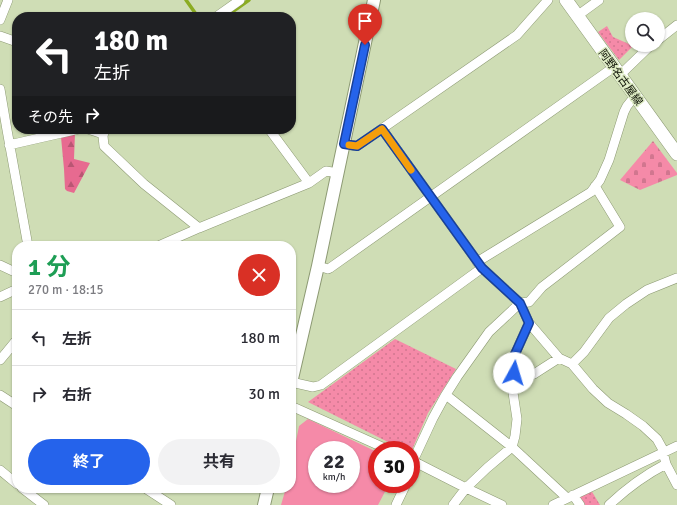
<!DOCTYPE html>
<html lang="ja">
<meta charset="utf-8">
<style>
:root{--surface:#fff;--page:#f2f2f3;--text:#2b2b33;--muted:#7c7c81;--line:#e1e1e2;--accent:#2563eb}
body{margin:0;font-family:Signika,"Noto Sans JP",sans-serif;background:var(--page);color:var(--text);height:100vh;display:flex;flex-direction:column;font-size:15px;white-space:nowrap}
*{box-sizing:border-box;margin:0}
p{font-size:13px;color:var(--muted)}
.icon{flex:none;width:22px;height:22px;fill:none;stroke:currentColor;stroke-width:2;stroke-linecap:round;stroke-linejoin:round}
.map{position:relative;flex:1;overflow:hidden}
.panel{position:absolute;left:12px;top:241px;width:284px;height:252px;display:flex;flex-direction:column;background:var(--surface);border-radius:16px;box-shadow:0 1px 3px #0004}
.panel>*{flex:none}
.banner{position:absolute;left:12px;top:12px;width:284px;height:122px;border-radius:16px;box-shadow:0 1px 3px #0004;background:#202124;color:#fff;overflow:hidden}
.buttons{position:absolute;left:625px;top:12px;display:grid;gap:8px}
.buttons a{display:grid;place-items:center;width:40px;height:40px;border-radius:50%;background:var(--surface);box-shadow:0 1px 3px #0004;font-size:20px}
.speed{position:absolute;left:308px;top:441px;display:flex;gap:8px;font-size:20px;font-weight:700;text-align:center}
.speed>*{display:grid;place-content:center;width:52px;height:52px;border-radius:50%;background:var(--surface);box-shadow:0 1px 3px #0004;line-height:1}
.speed small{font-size:10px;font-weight:400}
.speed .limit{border:6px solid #d22;background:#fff;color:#111}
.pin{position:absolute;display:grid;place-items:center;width:34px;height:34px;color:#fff;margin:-41px -17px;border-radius:50% 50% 50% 0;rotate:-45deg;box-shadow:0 0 4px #0007}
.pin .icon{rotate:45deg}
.me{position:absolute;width:44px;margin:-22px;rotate:6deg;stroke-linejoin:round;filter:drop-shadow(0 0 3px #0008)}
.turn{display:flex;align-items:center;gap:14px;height:84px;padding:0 16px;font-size:18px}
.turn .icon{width:52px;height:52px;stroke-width:2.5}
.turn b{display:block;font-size:28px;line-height:34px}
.then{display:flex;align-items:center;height:38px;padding:0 16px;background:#0003;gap:8px;font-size:15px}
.round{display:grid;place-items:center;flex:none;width:42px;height:42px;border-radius:21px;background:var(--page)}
.overview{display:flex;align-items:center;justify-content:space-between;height:68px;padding:0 16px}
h1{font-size:24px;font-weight:700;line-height:30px;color:#1e9e55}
.primary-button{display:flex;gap:8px;margin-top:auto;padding:8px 16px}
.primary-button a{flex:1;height:46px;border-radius:24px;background:var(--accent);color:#fff;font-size:16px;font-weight:700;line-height:46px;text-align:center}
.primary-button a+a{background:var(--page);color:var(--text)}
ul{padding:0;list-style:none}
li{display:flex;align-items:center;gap:12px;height:56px;padding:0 16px;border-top:1px solid var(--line)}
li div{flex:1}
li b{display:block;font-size:15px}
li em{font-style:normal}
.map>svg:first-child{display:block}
.grass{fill:url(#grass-dots)}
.forest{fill:url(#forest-firs)}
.cemetery{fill:url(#cemetery-stones)}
.pitch{fill:#f58aa8;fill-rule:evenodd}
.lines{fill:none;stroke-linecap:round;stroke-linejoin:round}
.stream{stroke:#8bac22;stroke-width:3.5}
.minor-casing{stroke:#8d9a74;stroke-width:10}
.tertiary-casing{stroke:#8d9a74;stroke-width:14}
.secondary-casing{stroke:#8d9a74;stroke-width:14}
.minor{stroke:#fff;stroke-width:9}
.tertiary{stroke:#fff;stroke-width:12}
.secondary{stroke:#fff;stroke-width:13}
.route-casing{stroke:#184099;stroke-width:10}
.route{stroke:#2563eb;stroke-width:7}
.slow{stroke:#f59e0b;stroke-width:7}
.labels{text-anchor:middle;stroke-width:3;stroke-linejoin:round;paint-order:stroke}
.street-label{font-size:11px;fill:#0a0e03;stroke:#dceac2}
</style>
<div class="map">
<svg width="677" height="505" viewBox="0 0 677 505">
<defs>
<pattern id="grass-dots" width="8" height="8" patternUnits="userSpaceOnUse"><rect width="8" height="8" fill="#f58aa8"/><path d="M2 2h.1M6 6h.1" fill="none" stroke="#d1768f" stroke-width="1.8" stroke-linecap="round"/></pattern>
<pattern id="forest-firs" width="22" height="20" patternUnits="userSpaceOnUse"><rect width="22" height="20" fill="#e76a90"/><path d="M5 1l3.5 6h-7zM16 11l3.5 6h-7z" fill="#b95673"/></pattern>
<pattern id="cemetery-stones" width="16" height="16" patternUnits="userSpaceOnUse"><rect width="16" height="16" fill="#f58aa8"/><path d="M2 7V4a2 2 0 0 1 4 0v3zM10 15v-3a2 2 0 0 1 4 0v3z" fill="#d1768f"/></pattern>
</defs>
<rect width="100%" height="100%" fill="#cfddb5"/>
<path class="grass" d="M607,26L613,37L629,44L632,47L619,60L598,32Z
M395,339L456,369L428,413L411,452V450H404L308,402Z
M591,490L600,505H582L577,498Z"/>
<path class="forest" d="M75,133L74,159L90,163L74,193L67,191L65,189L64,169L61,137Z"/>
<path class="cemetery" d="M653,141L677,173V175L640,190L620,180Z"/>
<path class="pitch" d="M308,419L377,452V484H389L378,505H281L286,488H291V467L299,426ZM317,450H351V484H317Z"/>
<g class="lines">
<path class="stream" d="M186,0L198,17
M225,17L249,0"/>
<g class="minor-casing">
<path id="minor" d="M577,16L599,0
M216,17L240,0
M0,20L8,0
M0,36L17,42
M658,40L677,25
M620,75L651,45
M0,89L7,130L28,246
M88,129L103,134
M105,129L103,136L104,146L144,184L199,228
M269,129L309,183
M382,129L482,268L520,303L529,323L559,358
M344,144L357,146L517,35L548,0
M9,145L79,129
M158,246L199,228L309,183L326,171L338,173
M477,262L591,192L600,180L609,160L624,112L627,106L635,96
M0,265L17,273
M318,266L328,269L330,268L614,67
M0,297L17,289
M0,360L15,342L17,341
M572,364L584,352L609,318L626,304L647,290L677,278
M291,382L313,387L321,385L482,268
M516,382L511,363L529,323
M0,395L17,406
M446,395L512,447L567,498
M291,406L389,450
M411,460L466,488L502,505
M413,461L433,418L445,396L457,377L489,332L520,303L529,302L542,287L620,227L595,186
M0,470L17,484
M411,472L416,462
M22,488L44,505
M145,488L171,505
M573,495L580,505
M396,505L406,484
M453,505L466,488L487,468L512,447L515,436L517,419L512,386L516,382L534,374L559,358L572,364L593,389L608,403L626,414L643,426L657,439L662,448L666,464L677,485
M553,505L677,446
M609,505C626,489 645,475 666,464"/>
</g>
<g class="tertiary-casing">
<path id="tertiary" d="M291,383L318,266L374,0
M264,505L268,488"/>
</g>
<g class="secondary-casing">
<path id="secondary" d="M566,0L677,154"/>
</g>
<use href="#minor" class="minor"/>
<use href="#tertiary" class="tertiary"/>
<use href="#secondary" class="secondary"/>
</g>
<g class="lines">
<g class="route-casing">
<path id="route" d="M365,45L344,144L357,146L382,129L482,268L520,303L529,323L511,363L514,373"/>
</g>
<use href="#route" class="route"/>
<path class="slow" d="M349,145L357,146L382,129L411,170"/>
</g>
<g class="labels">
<g class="street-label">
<text transform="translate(621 77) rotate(54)" y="4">阿野名古屋線</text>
</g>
</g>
</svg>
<div class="buttons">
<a><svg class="icon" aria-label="search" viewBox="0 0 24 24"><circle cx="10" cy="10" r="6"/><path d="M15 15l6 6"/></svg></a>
</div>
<div class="speed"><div>22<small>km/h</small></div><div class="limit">30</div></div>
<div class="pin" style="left:365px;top:45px;background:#d93025"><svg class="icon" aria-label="arrive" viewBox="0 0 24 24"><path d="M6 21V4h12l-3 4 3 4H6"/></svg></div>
<svg class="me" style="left:514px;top:373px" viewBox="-20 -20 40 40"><circle r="19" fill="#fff"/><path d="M0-13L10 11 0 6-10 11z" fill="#2563eb"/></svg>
<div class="banner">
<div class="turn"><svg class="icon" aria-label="left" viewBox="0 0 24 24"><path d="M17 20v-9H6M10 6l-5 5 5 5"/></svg><div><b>180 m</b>左折</div></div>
<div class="then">その先<svg class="icon" aria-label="right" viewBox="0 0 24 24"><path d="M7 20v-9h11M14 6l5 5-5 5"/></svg></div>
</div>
<section class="panel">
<div class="overview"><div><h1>1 分</h1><p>270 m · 18:15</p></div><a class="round" style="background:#d93025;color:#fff"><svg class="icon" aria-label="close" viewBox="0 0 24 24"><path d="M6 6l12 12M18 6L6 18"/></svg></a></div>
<ul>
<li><svg class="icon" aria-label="left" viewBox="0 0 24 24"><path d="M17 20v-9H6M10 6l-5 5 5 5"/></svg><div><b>左折</b></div><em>180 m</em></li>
<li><svg class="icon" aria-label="right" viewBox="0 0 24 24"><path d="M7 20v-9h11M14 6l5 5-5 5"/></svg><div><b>右折</b></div><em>30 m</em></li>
</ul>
<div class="primary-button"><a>終了</a><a>共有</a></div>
</section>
</div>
